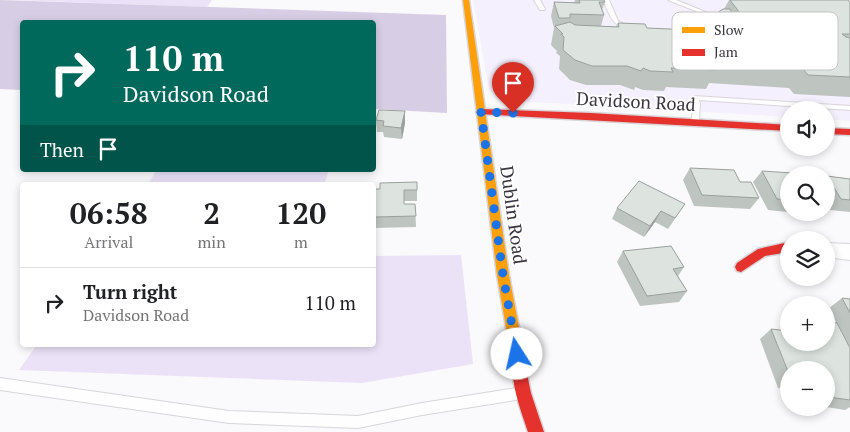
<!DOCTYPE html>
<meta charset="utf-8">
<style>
:root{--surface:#fff;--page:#f2f2f2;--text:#202124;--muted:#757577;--line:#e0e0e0}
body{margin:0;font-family:"PT Serif",serif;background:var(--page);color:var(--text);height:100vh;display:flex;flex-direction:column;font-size:19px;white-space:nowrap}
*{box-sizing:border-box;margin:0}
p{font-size:16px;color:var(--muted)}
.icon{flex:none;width:28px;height:28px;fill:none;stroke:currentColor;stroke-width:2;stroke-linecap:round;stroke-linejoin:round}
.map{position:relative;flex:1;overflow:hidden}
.drawer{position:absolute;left:20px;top:182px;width:356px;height:165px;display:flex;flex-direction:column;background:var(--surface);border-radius:5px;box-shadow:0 2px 8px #0003}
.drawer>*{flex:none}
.hud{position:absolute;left:20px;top:20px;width:356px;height:152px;border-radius:5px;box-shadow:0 2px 8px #0003;background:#00695c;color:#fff;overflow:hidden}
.fabs{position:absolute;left:780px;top:101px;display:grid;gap:10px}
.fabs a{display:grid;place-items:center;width:55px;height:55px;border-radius:50%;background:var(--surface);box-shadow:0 2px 8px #0003;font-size:25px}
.pin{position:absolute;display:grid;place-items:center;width:42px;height:42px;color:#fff;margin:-51px -21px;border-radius:50% 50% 50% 0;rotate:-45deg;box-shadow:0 0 5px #0007}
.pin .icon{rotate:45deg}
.me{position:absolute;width:55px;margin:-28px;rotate:350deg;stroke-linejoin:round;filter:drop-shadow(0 0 4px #0008)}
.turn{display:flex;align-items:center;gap:18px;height:105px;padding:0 20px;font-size:22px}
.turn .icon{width:65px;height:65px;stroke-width:2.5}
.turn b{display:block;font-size:35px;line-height:42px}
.then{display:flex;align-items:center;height:48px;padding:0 20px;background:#0003;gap:10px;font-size:19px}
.eta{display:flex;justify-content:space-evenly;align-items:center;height:85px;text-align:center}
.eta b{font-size:30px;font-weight:800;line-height:35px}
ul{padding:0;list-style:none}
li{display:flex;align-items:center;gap:15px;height:70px;padding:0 20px;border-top:1px solid var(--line)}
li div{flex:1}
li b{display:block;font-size:19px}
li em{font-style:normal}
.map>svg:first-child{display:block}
.built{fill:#f5f0fd}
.green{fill:#ebe2f8}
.forest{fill:#d7cee5}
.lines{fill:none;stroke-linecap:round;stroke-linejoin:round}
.lane-casing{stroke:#d8d5db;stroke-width:2}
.street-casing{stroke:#d8d5db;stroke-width:2}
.slow-casing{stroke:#d8d5db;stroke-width:3}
.jam-casing{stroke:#d8d5db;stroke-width:3}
.lane{fill:#fefeff;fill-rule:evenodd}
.street{fill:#fefeff;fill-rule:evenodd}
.slow{fill:#ff9f0a;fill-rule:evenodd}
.jam{fill:#e5322d;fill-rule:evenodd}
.wall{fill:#bec4c0}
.shaded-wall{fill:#9ba09c}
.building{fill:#dde4df;stroke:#9ba09c}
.route{stroke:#1a73e8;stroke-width:9;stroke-dasharray:0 16.2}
.labels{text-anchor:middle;stroke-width:4;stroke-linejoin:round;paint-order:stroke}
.street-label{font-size:18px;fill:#3a3640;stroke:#fff}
.key{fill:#fff;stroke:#c4c3c6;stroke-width:1}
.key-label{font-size:14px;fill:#3a3640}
</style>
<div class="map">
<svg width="850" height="432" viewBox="0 0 850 432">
<rect width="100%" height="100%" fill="#faf9fc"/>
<path class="built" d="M473,0H845L850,4V121L826,119V110H789V117L501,100L489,89Z"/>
<path class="green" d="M15,0H212L207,7Z
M157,170H329L324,185H147Z
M461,255L473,364L362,383L19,370L37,345H374V256Z"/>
<path class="forest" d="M0,0L446,15L447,113L374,109V22H22V90L0,89Z"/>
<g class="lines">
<g class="lane-casing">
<path id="lane" d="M534,0H540L545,9L544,10H540Z
M603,0H609L618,21L630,27V29C613,29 609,13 603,0Z
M668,0H676L713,15L708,16Z
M694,96L850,106V110L699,100L700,104L699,123L695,125L691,123L694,104L691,98Z
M0,378L229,411L358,416L422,403L516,388L520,390L522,394L520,398L516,400L422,415L358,428L229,423L0,390Z"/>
</g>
<g class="street-casing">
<path id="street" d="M826,243L850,244V260L826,257Z"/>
</g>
<g class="slow-casing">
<path id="slow" d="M463,0H469L509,275L527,369L525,374L520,376L515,374L513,369L497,275Z"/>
</g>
<g class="jam-casing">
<path id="jam" d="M481,109L591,113L789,125V131L478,114L476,112Z
M826,128L850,129V135L826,134Z
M789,242V252L765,256L741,272L737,271L735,267L737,263L758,249Z
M520,362L525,364L531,393L544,432H528C523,416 508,379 515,364Z"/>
</g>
<use href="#lane" class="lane"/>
<use href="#street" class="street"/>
<use href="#slow" class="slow"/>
<use href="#jam" class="jam"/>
</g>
<path class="wall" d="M575,0H604L605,2L602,10L604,15L601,26L616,27L618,23L647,28L692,30L724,9L729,0H848L850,2V97L794,94L789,88L709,83L706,89L666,87L664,91L643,90L635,87L634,90L620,85H586L570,80L559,69L560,56L556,53L557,51L551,45L554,28L551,16L554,2L574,3Z
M405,111V123L402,139L384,137L383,132H377L376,120Z
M690,168L759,198L750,209L694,206L683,180Z
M762,171L789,175V211L788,212L768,210L753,182Z
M827,176L850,179V212L830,210L826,204Z
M417,182V201H404V204H415L416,227L374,228V189H380Z
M685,204L668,229L655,222L644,237L612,219L617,208Z
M623,251L684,267L678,276L687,291L679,302L640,306L617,262Z
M842,298L850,299V407L845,410L826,407V370H789V389L778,388L760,339L771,329L826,342L836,322L828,309Z"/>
<path class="shaded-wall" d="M405,111V123L402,139L401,128Z
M661,211L655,222L644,237L650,226Z"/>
<path class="building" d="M579,0H604L605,2H599L604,15L570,14V18H559L554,2L580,3Z
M730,0H848L850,2V34H842L846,37L850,38V77L808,75L803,69L712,64L716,70L671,68L673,72L650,71L643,68L641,71L627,66H592L575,60L563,50L564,37L561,34H563L555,26L570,22L575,25L619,27L618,23L645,24L647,28L692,30L723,9H730L732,13H740Z
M379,110L405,111L401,128L383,126L384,121L376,120Z
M690,168L734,170L740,182H751L759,198L702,195Z
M762,171L807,174V175H789V200L777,199Z
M827,176L850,179V200L841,199Z
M639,181L685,204L675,218L661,211L650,226L617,208Z
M417,182V190H404V204H415L416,216L374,217V189H380V183Z
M671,246L684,267L673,269L687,291L647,296L623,251Z
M842,298L850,299V313Z
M826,321L837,323L850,348V400L829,397L826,392V370H789V374L771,329L789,331V342H826Z"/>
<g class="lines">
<path class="route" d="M513,113L481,112L503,275L517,354"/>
</g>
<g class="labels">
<g class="street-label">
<text transform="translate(636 102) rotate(3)" y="6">Davidson Road</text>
<text transform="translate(513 215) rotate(82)" y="6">Dublin Road</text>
</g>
</g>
<rect x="672" y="12" width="166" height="58" rx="8" class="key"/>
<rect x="682" y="27" width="23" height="6" fill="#ff9f0a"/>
<rect x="682" y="49" width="23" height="7" fill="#e5322d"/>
<g class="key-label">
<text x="714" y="35">Slow</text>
<text x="714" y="57">Jam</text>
</g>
</svg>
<div class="fabs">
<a><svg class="icon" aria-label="sound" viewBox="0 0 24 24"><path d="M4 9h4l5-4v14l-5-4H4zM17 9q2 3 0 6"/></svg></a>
<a><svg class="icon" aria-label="search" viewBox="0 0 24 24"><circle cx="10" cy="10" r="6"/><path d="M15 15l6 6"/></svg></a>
<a><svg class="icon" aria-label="layers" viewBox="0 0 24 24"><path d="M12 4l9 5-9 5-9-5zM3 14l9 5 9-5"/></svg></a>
<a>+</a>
<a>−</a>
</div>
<div class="pin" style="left:513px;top:113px;background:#d93025"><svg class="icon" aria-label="arrive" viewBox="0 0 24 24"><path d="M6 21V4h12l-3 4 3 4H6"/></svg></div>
<svg class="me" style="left:517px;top:354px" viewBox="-20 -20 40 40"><circle r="19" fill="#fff"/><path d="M0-13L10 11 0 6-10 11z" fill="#1a73e8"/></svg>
<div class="hud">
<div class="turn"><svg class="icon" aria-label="right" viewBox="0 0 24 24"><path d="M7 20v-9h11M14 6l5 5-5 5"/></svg><div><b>110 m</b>Davidson Road</div></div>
<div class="then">Then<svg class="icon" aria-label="arrive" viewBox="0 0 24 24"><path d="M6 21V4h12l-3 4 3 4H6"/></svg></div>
</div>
<section class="drawer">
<div class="eta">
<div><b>06:58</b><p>Arrival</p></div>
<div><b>2</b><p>min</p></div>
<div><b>120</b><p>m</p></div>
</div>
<ul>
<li><svg class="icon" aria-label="right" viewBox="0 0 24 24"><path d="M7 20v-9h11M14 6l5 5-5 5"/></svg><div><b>Turn right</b><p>Davidson Road</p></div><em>110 m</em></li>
</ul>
</section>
</div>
